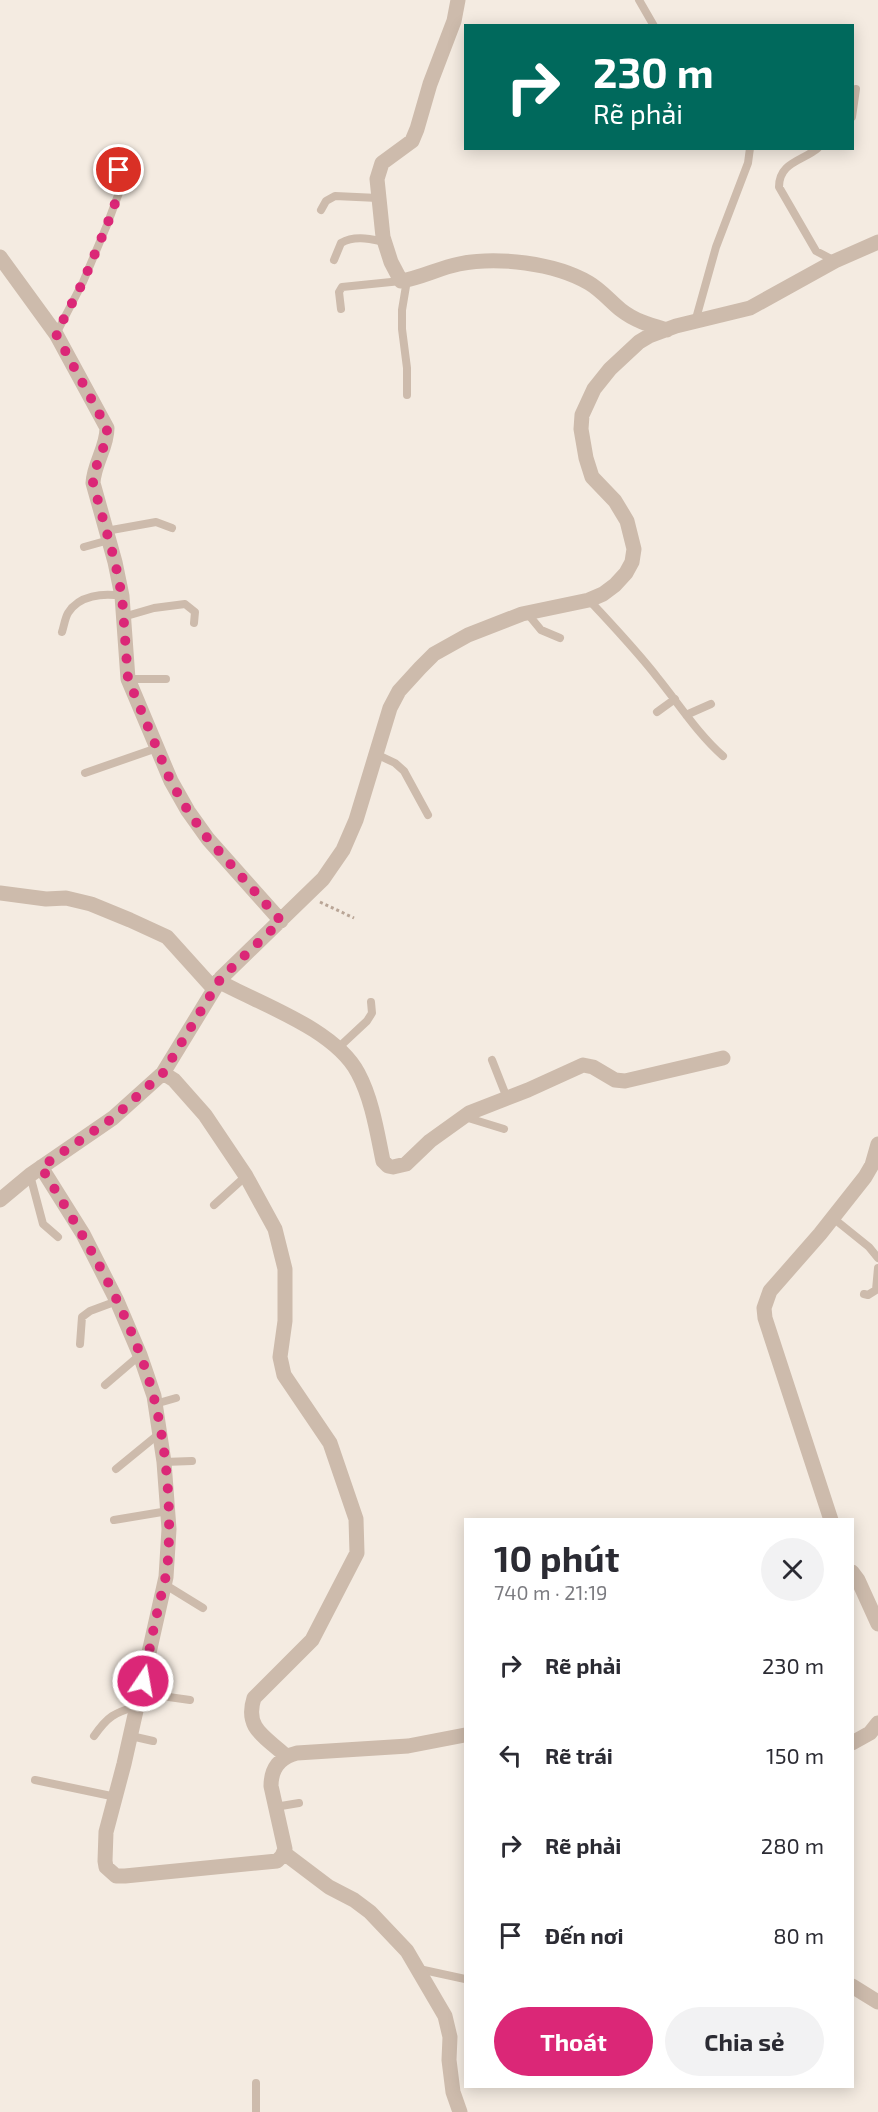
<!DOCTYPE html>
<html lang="vi">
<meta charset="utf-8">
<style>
:root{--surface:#fff;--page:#f2f2f3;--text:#2b2b33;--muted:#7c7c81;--accent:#db2777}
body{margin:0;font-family:"Exo 2",sans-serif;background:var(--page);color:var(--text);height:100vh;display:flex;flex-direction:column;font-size:22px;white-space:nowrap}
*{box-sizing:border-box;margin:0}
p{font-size:20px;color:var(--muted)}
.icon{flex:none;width:33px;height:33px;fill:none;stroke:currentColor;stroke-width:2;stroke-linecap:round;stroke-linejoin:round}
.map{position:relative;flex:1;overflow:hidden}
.side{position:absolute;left:464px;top:1518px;width:390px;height:570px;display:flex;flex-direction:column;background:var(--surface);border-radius:0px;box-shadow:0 3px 15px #0003}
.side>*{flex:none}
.top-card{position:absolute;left:464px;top:24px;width:390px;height:126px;border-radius:0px;box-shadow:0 3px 15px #0003;background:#00695c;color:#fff;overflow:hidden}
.pin{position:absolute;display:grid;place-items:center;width:51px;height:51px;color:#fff;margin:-26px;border:3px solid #fff;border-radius:50%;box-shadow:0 2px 6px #0007}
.me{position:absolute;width:66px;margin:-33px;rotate:12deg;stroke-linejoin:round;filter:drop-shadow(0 0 4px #0008)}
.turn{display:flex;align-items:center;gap:21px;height:126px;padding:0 30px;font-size:27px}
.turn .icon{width:78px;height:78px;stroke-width:2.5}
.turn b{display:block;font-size:42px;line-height:51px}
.round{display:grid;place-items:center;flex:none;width:63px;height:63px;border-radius:32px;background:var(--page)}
.overview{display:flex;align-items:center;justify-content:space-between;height:102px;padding:0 30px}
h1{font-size:36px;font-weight:700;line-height:45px}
.cta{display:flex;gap:12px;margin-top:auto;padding:12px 30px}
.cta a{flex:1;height:69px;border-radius:36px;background:var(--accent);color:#fff;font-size:24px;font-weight:700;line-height:69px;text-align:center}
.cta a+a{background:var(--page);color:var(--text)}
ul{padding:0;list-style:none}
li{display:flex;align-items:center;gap:18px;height:90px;padding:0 30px}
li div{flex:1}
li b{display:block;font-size:22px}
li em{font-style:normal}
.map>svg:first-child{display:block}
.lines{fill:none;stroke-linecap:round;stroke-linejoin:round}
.path{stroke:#b9a596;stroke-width:3;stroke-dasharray:3 3;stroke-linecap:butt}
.service{stroke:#cdbbac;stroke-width:8}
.minor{stroke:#cdbbac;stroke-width:15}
.route{stroke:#db2777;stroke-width:10;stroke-dasharray:0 18}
</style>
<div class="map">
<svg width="878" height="2112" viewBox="0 0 878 2112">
<rect width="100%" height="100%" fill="#f4ebe1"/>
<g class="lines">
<path class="path" d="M320,902L354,918"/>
<path class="service" d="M639,0L654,26
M852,117L856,89
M818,148C803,161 779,162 779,187L816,251L835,261
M321,210L326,201L335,196L378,198
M334,260L341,243C355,235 370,239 385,242
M341,309L339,292L342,287L401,281
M695,322L716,247L748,163L750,148
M56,334L83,282L107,225L120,190L122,177L119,170
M407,395V368L402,329V310L407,280
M106,531L156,522L172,528
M84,547L109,540
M589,600C612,625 636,650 657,677C679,704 697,733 723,756
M527,613L541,630L560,638
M123,617L154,608L185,604L195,612L194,623
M62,632C64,626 65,618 68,613C79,595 103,593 122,596
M128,679H166
M657,712L675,699
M686,715L711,704
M376,754L395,763L404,771L428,815
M85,773L157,748
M337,1049L367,1021L372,1013L371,1002
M492,1060L507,1098
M465,1117L504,1129
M30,1175L43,1224L58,1237
M214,1205L246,1176
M833,1218L869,1247L878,1258
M864,1294L868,1295L876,1290L878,1268
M80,1344L82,1317L90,1311L117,1301
M105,1385L140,1355
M155,1404L176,1398
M164,1462L192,1461
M116,1469L160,1433
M114,1520L168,1511
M164,1584L203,1608
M140,1693L190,1700
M94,1736C108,1716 114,1713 137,1706
M131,1736L153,1741
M35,1780L116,1797
M275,1807L299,1803
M419,1969L465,1979
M256,2112V2083"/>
<path class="minor" d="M458,0L454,21L430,84L417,129L412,141L382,163L377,179L383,237L391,262L401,281C421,278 439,268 459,264C497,256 555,263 589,283C601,290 610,301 621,310C635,321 650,325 667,330
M0,257L56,334L107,428C107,448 94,463 93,483L115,562L122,596L128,679L171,781L188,811L208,839L281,921
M0,893L46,899L66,898L91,904L130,920L167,937L213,988
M218,981C260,1004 335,1029 358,1073C372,1099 377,1132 383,1161L388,1166L393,1167L406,1164L430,1141L469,1113L528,1090L583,1065L593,1067L615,1080L625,1081L723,1058
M163,1073L174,1080L205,1115L246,1176L275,1229L285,1269V1321L280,1357L284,1375L330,1443L356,1519L357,1553L312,1640L254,1698C244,1729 266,1737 286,1756
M41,1167L83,1234L117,1301L140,1355L154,1396L164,1462L169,1529L166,1577L124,1764L106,1832L105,1861L106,1867L116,1876H125L277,1861L282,1856L285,1849L271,1786C271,1768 280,1757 297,1753L408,1746L465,1735
M0,1200L30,1175L113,1118L163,1073L221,978L323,879L343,850L356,820L390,708L399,691L420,668L434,654L468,635L522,614L589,600L603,594L615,585L626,573L632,562L634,549L627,521L615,501L592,477L586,458L581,429L582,415L594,389L610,369L639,342L649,336L676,326L750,308L835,261L878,242
M831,1520L765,1318L764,1308L770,1291L820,1234L865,1177L872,1165L878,1144
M852,1572L858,1580L878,1624
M852,1743L870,1733L878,1723
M284,1853L329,1887L354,1900L370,1912L407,1951L445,2016L450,2037L449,2060L453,2092L460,2112
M852,1986L878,2002"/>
</g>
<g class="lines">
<path class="route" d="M119,170L122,177L120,190L107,225L83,282L56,334L107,428C107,448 94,463 93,483L115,562L122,596L128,679L171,782L188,811L208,839L281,921L221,978L163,1073L113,1118L41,1167C82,1233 124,1302 148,1377C166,1433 173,1512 167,1570C165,1581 162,1591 160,1601C153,1628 149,1655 143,1681"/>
</g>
</svg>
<div class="pin" style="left:119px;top:170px;background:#d93025"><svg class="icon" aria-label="arrive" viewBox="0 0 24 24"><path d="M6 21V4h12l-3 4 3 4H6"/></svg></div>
<svg class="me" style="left:143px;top:1681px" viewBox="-20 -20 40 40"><circle r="17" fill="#db2777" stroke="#fff" stroke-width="3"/><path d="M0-11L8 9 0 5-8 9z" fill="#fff"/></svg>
<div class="top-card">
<div class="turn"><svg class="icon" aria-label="right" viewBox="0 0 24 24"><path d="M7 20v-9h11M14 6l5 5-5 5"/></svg><div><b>230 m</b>Rẽ phải</div></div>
</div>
<section class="side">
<div class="overview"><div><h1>10 phút</h1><p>740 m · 21:19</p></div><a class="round"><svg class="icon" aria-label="close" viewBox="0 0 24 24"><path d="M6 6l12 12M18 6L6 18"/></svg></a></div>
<ul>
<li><svg class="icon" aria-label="right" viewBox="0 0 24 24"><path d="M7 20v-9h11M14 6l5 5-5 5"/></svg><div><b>Rẽ phải</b></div><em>230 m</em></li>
<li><svg class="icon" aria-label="left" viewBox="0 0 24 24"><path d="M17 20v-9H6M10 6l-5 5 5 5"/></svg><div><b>Rẽ trái</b></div><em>150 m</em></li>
<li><svg class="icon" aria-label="right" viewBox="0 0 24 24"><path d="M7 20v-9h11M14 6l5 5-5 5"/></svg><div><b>Rẽ phải</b></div><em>280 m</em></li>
<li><svg class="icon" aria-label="arrive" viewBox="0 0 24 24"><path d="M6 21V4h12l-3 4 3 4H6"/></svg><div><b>Đến nơi</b></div><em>80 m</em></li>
</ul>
<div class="cta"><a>Thoát</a><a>Chia sẻ</a></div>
</section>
</div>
